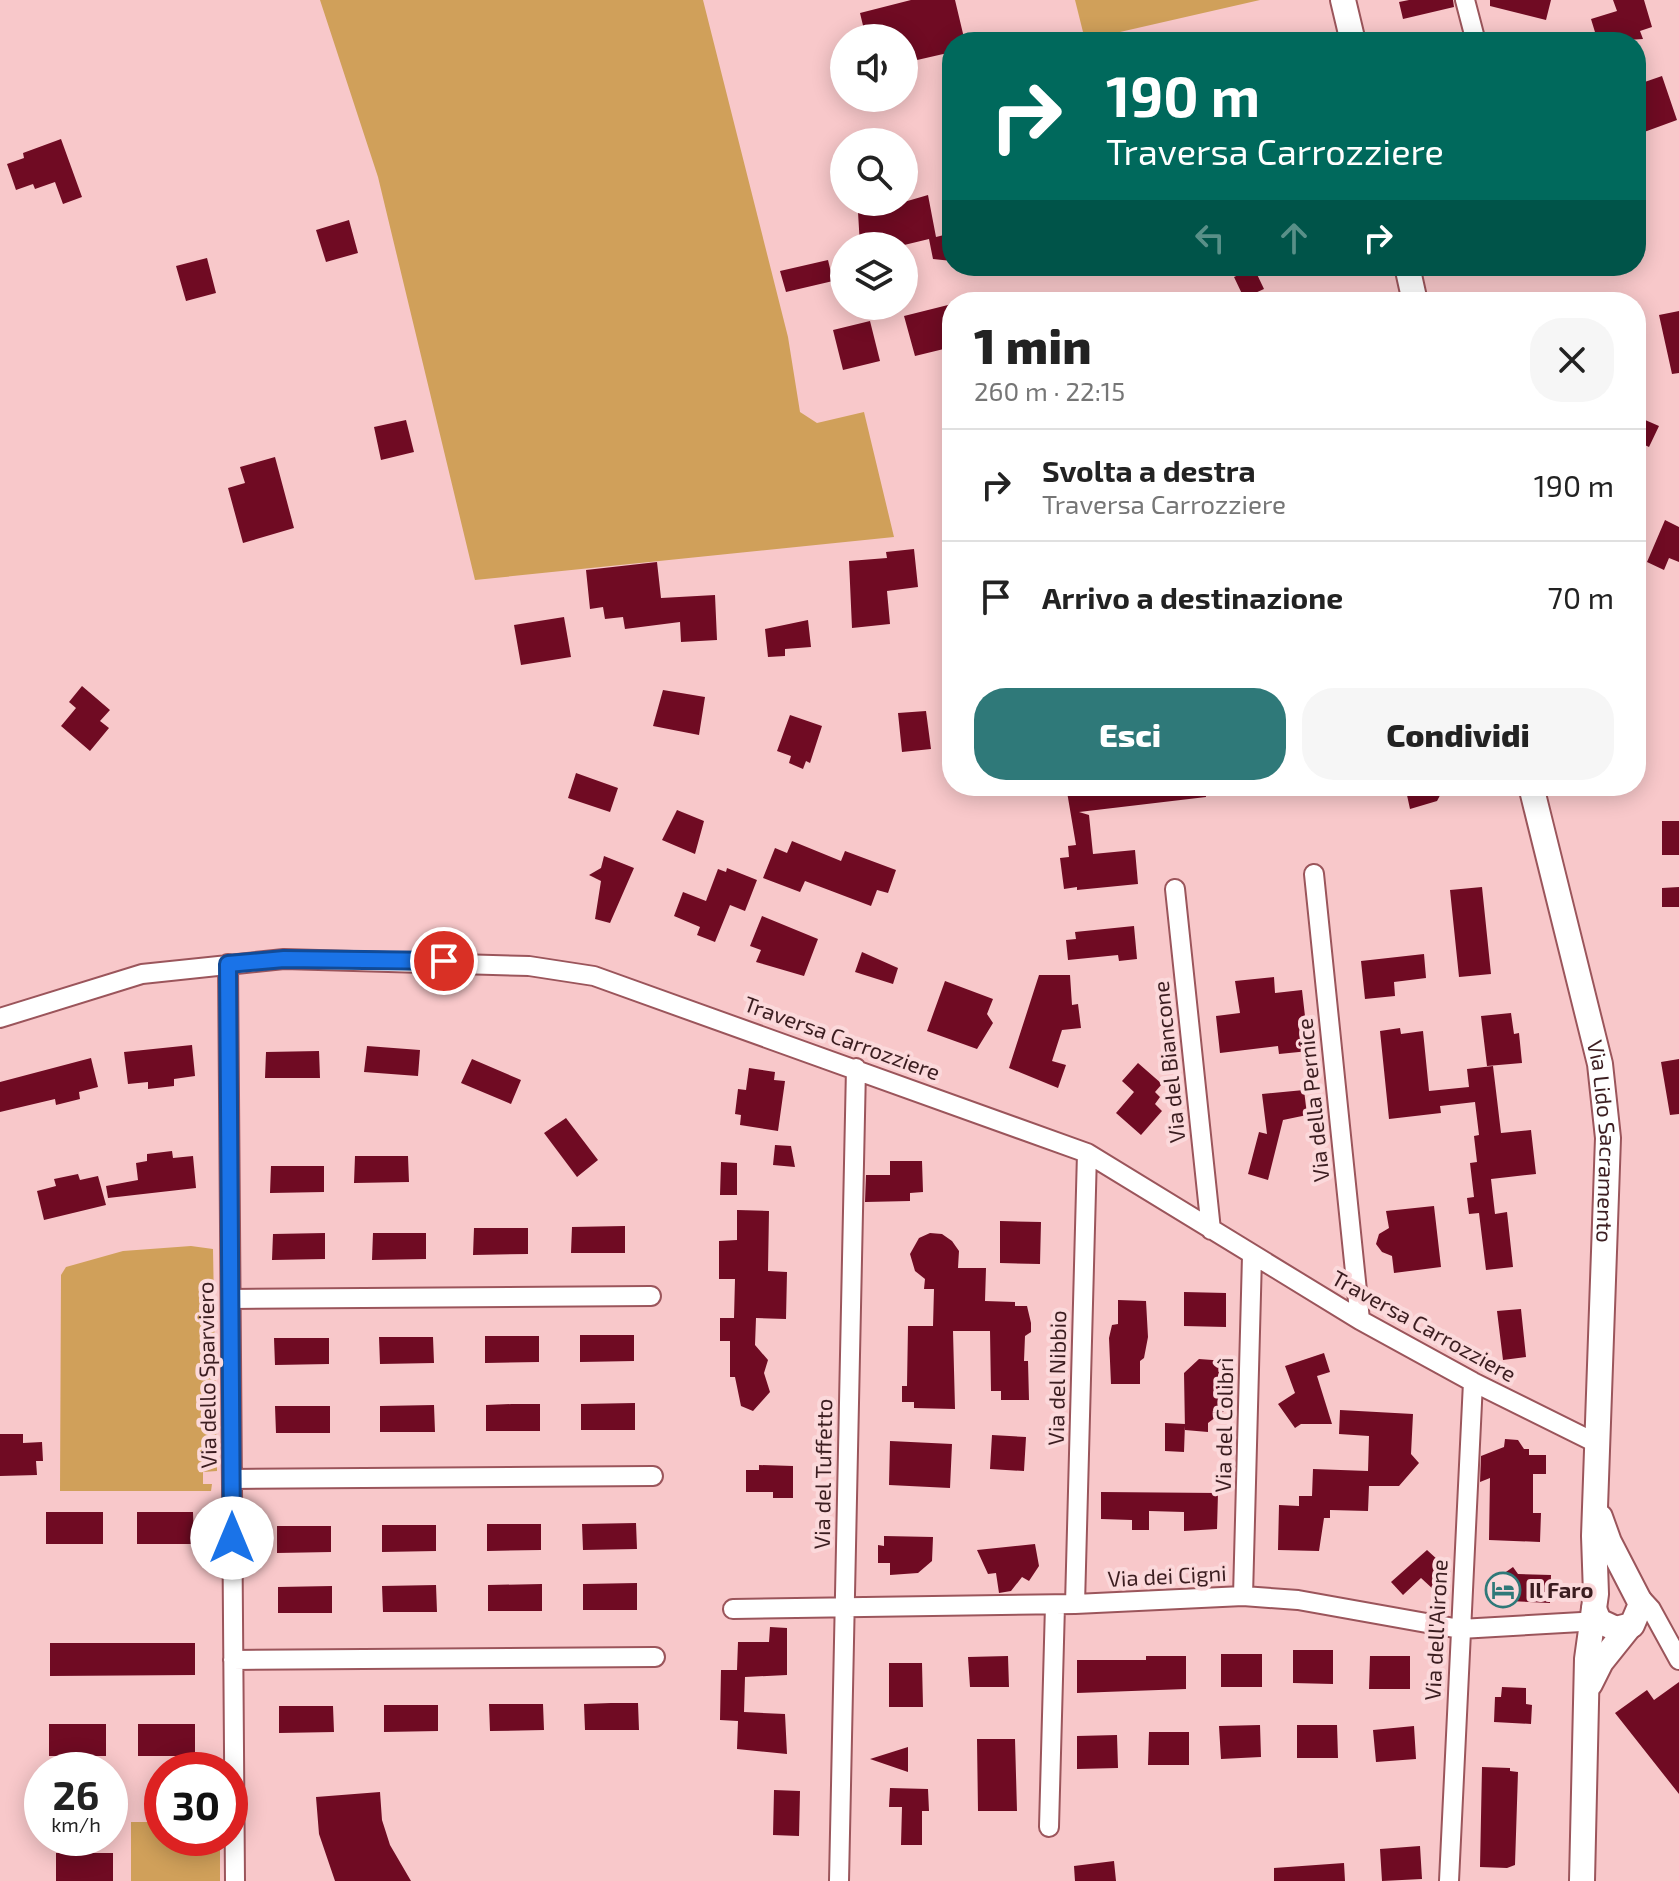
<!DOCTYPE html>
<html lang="it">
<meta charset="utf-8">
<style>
:root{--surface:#fff;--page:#f6f6f6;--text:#222;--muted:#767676;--line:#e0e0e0;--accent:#2f7979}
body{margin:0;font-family:"Exo 2",sans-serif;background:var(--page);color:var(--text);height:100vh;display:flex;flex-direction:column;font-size:30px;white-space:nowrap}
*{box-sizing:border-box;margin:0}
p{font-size:26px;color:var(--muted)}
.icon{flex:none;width:44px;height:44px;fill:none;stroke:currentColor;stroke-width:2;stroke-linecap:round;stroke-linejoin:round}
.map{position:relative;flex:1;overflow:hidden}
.panel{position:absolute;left:942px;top:292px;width:704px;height:504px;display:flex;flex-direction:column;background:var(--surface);border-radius:32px;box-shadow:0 4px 20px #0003}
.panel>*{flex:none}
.top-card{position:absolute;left:942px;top:32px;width:704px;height:244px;border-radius:32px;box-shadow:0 4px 20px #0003;background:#00695c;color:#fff;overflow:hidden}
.tools{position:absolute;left:830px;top:24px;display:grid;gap:16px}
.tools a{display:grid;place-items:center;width:88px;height:88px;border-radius:50%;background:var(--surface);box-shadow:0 4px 20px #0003;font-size:40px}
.speed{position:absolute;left:24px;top:1752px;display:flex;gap:16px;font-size:40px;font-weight:700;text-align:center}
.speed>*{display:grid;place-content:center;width:104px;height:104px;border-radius:50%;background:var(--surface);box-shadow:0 4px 20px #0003;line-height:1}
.speed small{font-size:20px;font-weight:400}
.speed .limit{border:12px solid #d22;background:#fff;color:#111}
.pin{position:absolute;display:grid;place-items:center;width:68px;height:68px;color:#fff;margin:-34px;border:4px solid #fff;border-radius:50%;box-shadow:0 2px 8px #0007}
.me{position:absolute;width:88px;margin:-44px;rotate:0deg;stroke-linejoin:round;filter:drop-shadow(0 0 6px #0008)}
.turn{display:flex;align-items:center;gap:28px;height:168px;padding:0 32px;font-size:36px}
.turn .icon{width:104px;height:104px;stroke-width:2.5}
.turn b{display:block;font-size:56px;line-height:68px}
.lanes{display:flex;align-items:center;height:76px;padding:0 32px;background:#0003;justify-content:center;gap:40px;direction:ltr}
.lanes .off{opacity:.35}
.round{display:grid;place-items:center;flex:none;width:84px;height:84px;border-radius:32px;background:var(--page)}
.headline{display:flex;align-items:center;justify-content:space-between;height:136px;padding:0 32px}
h1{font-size:48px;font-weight:800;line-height:60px}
.primary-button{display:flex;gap:16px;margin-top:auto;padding:16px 32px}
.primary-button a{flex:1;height:92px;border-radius:32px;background:var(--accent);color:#fff;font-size:32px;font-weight:800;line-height:92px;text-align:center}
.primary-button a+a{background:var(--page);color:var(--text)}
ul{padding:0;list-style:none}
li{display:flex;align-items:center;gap:24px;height:112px;padding:0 32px;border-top:2px solid var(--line)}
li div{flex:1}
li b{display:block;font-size:30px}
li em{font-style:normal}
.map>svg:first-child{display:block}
.green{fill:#d0a05a}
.building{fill:#700b23}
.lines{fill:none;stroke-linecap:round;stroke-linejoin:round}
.minor-casing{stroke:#9b555b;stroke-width:22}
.tertiary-casing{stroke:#9b555b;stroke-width:28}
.minor{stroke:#fff;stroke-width:18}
.tertiary{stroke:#fff;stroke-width:24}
.route-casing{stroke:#114b97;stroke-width:20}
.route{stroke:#1a73e8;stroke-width:14}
.labels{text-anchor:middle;stroke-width:8;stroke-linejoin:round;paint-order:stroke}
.street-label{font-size:22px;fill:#3b1d20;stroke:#fbd9db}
.poi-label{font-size:22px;font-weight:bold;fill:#3b1d20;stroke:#fbd9db;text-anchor:start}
</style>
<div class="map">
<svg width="1679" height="1881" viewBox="0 0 1679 1881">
<rect width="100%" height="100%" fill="#f8c8ca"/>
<path class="green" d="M320,0H703L788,337L800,412L817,423L864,412L894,537L475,580L378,177Z
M1075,0H1260L1085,40Z
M191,1246L213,1249L217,1471L203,1472V1484H212L211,1491H60L61,1275L66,1267L123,1251Z
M131,1822H162V1838H220V1881H131Z"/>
<path class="building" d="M911,0H955L965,42H952V52L904,63V38H866L860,13Z
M1409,0H1453L1454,7L1403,19L1399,2Z
M1490,0H1551L1546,20L1490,6Z
M1613,0H1644L1652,27L1640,31L1643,39L1598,42L1591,19L1617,11Z
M1662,76L1677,120L1636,135V85Z
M61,139L82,197L63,204L55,182L35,189L33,184L16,190L7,164L24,158L23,153Z
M928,195L936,237L952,233V261L933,259L929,239L900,246H860L858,212H874L872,202H904Z
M349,220L358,253L326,262L316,230Z
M207,258L216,293L186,301L176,266Z
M828,260L833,281L786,292L780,271Z
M1254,268L1264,289L1244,298L1234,277Z
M952,304V347L915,356L904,316Z
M1679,311V373L1672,374L1659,315Z
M870,321L880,361L843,370L833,330Z
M1636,416L1659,426L1649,447L1636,441Z
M406,420L414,452L381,460L374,427Z
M275,457L294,528L243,543L228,488L245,483L240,467Z
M1665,520L1679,527V562L1669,558L1664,570L1647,562Z
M914,549L918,587L887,591L890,624L852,628L849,561L887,558L886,552Z
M657,562L661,598L715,595L717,640L681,642L680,622L625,629L623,617L605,619L603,607L590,609L586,570Z
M564,617L571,657L521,665L514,625Z
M808,620L811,647L785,649V656L768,657L765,629Z
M82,686L110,710L100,721L109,728L90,751L61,726L76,708L69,702Z
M663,690L705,697L699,735L653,726Z
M926,711L931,749L902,752L898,713Z
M790,715L822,726L810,763L806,761L803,769L789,763L791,756L777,751Z
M576,773L618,788L610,812L568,798Z
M1066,786H1205L1206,797L1079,812L1089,815L1093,854L1135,850L1138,884L1077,890V887L1064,889L1060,858L1069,857L1068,846L1076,845Z
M1405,786H1445L1437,801L1410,809Z
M677,810L704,821L695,854L662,840Z
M1662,821H1679V855H1662Z
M792,841L841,861L845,851L896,870L888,893L877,890L871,906L805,881L800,892L763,878L775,848L787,853Z
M604,856L634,868L610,923L595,919L601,881L589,875L601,868Z
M727,868L757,880L745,911L730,905L715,942L697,935L700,927L674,916L683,892L706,901L718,869L726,872Z
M1482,887L1491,974L1459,977L1450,890Z
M1679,887V907H1662V888Z
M762,916L818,939L804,976L756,962L761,950L750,946Z
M1134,926L1137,959L1119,961L1118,955L1068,960L1066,940L1076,939L1075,932Z
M862,952L898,968L893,984L855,972Z
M1424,954L1426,978L1394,982L1395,996L1365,999L1361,961Z
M1039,975H1070L1072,1005L1078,1004L1081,1028L1062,1030L1052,1061L1066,1065L1058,1088L1009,1068Z
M1274,977L1275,993L1302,990L1309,1051L1279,1054L1278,1046L1220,1053L1216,1016L1240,1013L1235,981Z
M945,981L993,999L987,1014L993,1023L977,1049L927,1031Z
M1511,1013L1514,1034L1519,1033L1522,1063L1487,1066L1481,1016Z
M1400,1028L1401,1034L1423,1031L1429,1091L1469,1087L1467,1069L1493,1066L1501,1133L1531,1130L1536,1174L1491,1179L1495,1214L1507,1212L1513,1267L1486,1270L1479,1213L1469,1214L1467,1198L1474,1197L1470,1163L1477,1162L1474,1136L1479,1135L1475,1102L1440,1106L1441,1113L1389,1119L1380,1031Z
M192,1045L195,1076L174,1079V1086L148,1089V1082L128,1084L124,1052Z
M367,1046L420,1050L418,1076L364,1072Z
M319,1051L320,1078H265L266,1052Z
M91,1058L98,1087L79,1092L80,1099L56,1105L55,1099L0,1112V1082Z
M472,1059L521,1080L511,1104L461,1083Z
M1679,1059V1114L1670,1115L1661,1062Z
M1138,1063L1162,1084L1155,1092L1160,1097L1155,1104L1162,1111L1141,1135L1116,1113L1134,1092L1122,1081Z
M749,1068L775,1072L774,1080L785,1081L778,1131L740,1125L741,1115L735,1114L738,1089L746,1090Z
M1304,1090L1307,1115L1283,1120L1268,1180L1248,1174L1259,1132L1267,1134L1262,1094Z
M566,1118L598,1160L577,1177L544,1133Z
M775,1145L791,1146L795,1167L773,1165Z
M172,1151L173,1158L193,1156L196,1188L108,1198L106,1186L138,1180L136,1163L147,1161V1154Z
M355,1156H408L409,1182L354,1183Z
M890,1161H922L923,1192L910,1193V1201L865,1202L866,1175H890Z
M721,1162L737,1163V1195H720Z
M271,1166H324V1192L270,1193Z
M78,1174L80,1180L98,1176L106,1205L44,1220L37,1191L56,1186L54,1179Z
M1434,1206L1441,1267L1394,1273L1392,1256L1382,1252L1376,1244L1379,1234L1389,1228L1386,1211Z
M737,1210L769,1211L768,1271L787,1272L786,1319L756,1318L755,1345L768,1360L764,1373L770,1392L753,1411L741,1406L735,1377H730V1341H720V1318H734L735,1279H719V1241L737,1240Z
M1000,1221L1041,1222L1040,1264L1000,1263Z
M625,1226V1253H571L572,1227Z
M474,1228H528V1254L473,1255Z
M325,1233V1259L272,1260L273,1234Z
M373,1233H426V1259L372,1260Z
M930,1233L942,1234L952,1241L959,1251L958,1268H986L985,1301L1015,1302V1306H1027L1031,1323V1332L1025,1336L1024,1361H1028L1029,1400H1001V1391H991L990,1331H953L955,1409L914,1408V1402H902V1386H907L908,1326H933L934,1289H924L925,1279L915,1271L910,1254L919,1238Z
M1184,1292L1226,1293V1327L1184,1326Z
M1118,1300L1146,1301L1148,1337L1144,1358L1140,1361V1384H1111L1109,1338L1112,1325L1118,1324Z
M1521,1309L1526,1357L1503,1360L1497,1311Z
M580,1335H634V1361L580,1362Z
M485,1336H539V1362L485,1363Z
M379,1337H433L434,1363L380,1364Z
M274,1338H329V1364L275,1365Z
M1324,1353L1330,1372L1317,1376L1332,1424H1301L1295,1428L1278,1404L1295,1393L1285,1366Z
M1199,1359L1226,1361L1224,1411L1208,1423V1432L1185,1430L1184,1373Z
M635,1403V1430H581V1404Z
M512,1404H540V1431H486V1405Z
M434,1405L435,1432H380V1406Z
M275,1406H330V1433H276Z
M1340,1410L1413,1414L1411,1454L1419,1463L1399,1486H1369L1368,1511L1330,1510V1518H1324L1319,1551L1278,1550L1279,1505L1299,1506V1496H1312L1313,1469L1368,1471L1369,1436L1339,1434Z
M1165,1423L1185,1424L1184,1452L1165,1451Z
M0,1434H23V1443L42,1442L43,1461H36L37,1475L0,1476Z
M992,1435L1026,1437L1024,1471L990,1469Z
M1505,1439L1518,1440L1524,1449H1529V1455H1546V1474H1533V1513H1541L1540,1542L1489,1540L1490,1478L1480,1482L1481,1456L1504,1447Z
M890,1441L952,1444L950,1488L889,1485Z
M759,1465L793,1466V1498H773V1492H746V1470H759Z
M1101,1492L1218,1493L1217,1529L1184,1531V1512L1149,1511V1530H1132V1520L1101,1519Z
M46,1512H103V1544H46Z
M137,1512H193L194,1544H137Z
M636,1523L637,1549L583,1550L582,1524Z
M487,1524H541V1550L487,1551Z
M382,1525H436V1551L382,1552Z
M277,1526H331V1552L277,1553Z
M884,1536L933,1537L932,1561L918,1573L890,1575V1563H878V1545L884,1546Z
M1035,1544L1039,1566L1029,1581L1022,1577L1011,1591L999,1593L996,1573L988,1574L977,1550Z
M1427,1550L1451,1572L1434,1590L1421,1578L1403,1595L1391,1582Z
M1513,1567L1518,1574L1551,1575L1550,1603L1508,1601L1501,1606L1486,1586Z
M637,1583V1610H583V1584Z
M542,1584V1611H488V1585Z
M436,1585L437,1612H383L382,1586Z
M332,1586V1613H278V1587Z
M770,1627L787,1628V1675L745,1677L744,1712L785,1714L787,1754L737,1749L738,1721L720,1720L721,1670H737L738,1642H769Z
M50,1643H195V1675L50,1676Z
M1293,1650H1333V1684L1293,1683Z
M1221,1654H1262V1687H1221Z
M1008,1656L1009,1687H970L968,1657Z
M1146,1656H1186V1689L1077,1693V1660H1146Z
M1370,1656H1410V1689H1369Z
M889,1663H922L923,1707H889Z
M1679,1682V1794L1615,1713L1647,1690L1654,1700Z
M1502,1687L1526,1688V1704L1532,1705L1531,1724L1494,1722L1495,1697H1501Z
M611,1703H638L639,1730H585L584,1704Z
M489,1704H543L544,1730L490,1731Z
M384,1705H438V1731L384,1732Z
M279,1706H333L334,1732L279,1733Z
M49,1724H106V1756H49Z
M138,1724H195V1756H138Z
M1260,1725L1261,1757L1221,1759L1219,1726Z
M1297,1725H1337L1338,1758H1297Z
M1414,1726L1416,1759L1376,1762L1373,1730Z
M1149,1732H1189V1765H1148Z
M1117,1735L1118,1768L1077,1769V1736Z
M977,1739H1015L1017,1811H978Z
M908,1747V1772L870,1759Z
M1482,1767L1510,1768V1771L1518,1772L1515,1865L1507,1868L1480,1867Z
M890,1788L928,1789L929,1811H922V1845H901L902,1807H889Z
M774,1790L800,1791L799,1836L773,1835Z
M380,1792L382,1820L390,1845L411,1881H335L319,1834L316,1797Z
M1420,1846L1422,1879L1382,1881L1380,1849Z
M56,1853H113V1881H56Z
M1114,1861L1116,1881H1075L1074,1866Z
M1344,1863L1345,1881H1274V1868Z"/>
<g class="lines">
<g class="minor-casing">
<path id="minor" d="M1465,0L1476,42
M1314,874L1360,1320
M1175,889L1211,1230
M228,964L235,1881
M0,1018L142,974L284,959L529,966L594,976L1087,1153L1360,1320L1473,1382L1598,1444
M231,1299L651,1296
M232,1479L653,1476
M1243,1596L1252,1256
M1640,1597L1651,1609L1679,1660
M1075,1604L1087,1153
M733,1609L1075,1604L1243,1596L1298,1600L1460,1629L1599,1621
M233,1660L655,1657
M1049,1827L1055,1605
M839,1881L856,1068
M1449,1881L1473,1382"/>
</g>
<g class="tertiary-casing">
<g id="tertiary">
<path d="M1343,0L1353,42"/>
<path d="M1407,266L1415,302"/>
<path id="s1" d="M1531,786L1600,1064L1608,1138L1594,1536L1596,1594L1587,1659L1582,1881"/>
<path d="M1594,1609L1599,1621L1616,1629L1632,1625L1641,1604L1609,1542L1600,1517"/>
<path d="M1590,1684L1601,1662L1629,1627"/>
</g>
</g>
<use href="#minor" class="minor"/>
<use href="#tertiary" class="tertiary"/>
</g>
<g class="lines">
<g class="route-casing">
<path id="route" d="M232,1538L228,964L284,959L444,961"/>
</g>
<use href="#route" class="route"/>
</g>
<defs>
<g id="hotel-ring" transform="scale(1.8)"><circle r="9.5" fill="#fbd9db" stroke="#2f7979" stroke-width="1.5"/><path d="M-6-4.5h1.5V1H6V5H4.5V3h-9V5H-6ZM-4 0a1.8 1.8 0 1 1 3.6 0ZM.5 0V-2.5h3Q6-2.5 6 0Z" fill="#2f7979"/></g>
</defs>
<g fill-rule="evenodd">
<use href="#hotel-ring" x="1503" y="1590"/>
</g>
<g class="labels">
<g class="street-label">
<text transform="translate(842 1038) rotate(20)" y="8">Traversa Carrozziere</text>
<text transform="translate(1169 1062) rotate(-96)" y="8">Via del Biancone</text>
<text transform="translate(1313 1100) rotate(-96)" y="8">Via della Pernice</text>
<text dy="8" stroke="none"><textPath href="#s1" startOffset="364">Via Lido Sacramento</textPath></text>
<text transform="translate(1424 1326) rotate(29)" y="8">Traversa Carrozziere</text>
<text transform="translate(207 1375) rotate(-91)" y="8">Via dello Sparviero</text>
<text transform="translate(1057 1378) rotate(-89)" y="8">Via del Nibbio</text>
<text transform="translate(1224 1425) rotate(-89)" y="8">Via del Colibrì</text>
<text transform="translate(823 1474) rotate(-89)" y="8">Via del Tuffetto</text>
<text transform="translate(1167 1576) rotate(-3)" y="8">Via dei Cigni</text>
<text transform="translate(1436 1630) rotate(-87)" y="8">Via dell'Airone</text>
</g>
<g class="poi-label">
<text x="1529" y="1598">Il Faro</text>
</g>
</g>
</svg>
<div class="tools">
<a><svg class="icon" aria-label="sound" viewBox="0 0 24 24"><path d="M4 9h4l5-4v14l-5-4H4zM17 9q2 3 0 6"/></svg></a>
<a><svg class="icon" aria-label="search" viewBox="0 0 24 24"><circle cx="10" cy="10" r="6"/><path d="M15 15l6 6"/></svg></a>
<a><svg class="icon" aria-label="layers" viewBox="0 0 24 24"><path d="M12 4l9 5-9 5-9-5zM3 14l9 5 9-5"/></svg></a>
</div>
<div class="speed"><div>26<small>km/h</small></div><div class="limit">30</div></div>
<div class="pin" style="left:444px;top:961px;background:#d93025"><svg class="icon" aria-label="arrive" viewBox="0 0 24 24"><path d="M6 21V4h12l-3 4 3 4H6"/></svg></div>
<svg class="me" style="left:232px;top:1538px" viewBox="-20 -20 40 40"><circle r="19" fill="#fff"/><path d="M0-13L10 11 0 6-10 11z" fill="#1a73e8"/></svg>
<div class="top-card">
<div class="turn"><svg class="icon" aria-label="right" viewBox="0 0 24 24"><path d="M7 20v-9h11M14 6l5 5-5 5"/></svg><div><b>190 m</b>Traversa Carrozziere</div></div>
<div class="lanes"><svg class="icon off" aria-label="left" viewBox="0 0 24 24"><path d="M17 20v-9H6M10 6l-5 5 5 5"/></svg><svg class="icon off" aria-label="ahead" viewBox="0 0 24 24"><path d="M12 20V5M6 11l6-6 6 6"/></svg><svg class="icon" aria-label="right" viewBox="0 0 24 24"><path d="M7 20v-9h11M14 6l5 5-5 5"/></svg></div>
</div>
<section class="panel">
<div class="headline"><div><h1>1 min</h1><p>260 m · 22:15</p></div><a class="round"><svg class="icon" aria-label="close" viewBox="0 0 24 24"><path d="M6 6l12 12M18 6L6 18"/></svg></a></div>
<ul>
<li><svg class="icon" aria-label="right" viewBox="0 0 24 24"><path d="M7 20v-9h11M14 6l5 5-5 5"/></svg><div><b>Svolta a destra</b><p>Traversa Carrozziere</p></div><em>190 m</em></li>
<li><svg class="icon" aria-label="arrive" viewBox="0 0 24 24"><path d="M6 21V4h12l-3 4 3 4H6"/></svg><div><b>Arrivo a destinazione</b></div><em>70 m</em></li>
</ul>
<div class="primary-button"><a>Esci</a><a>Condividi</a></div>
</section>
</div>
